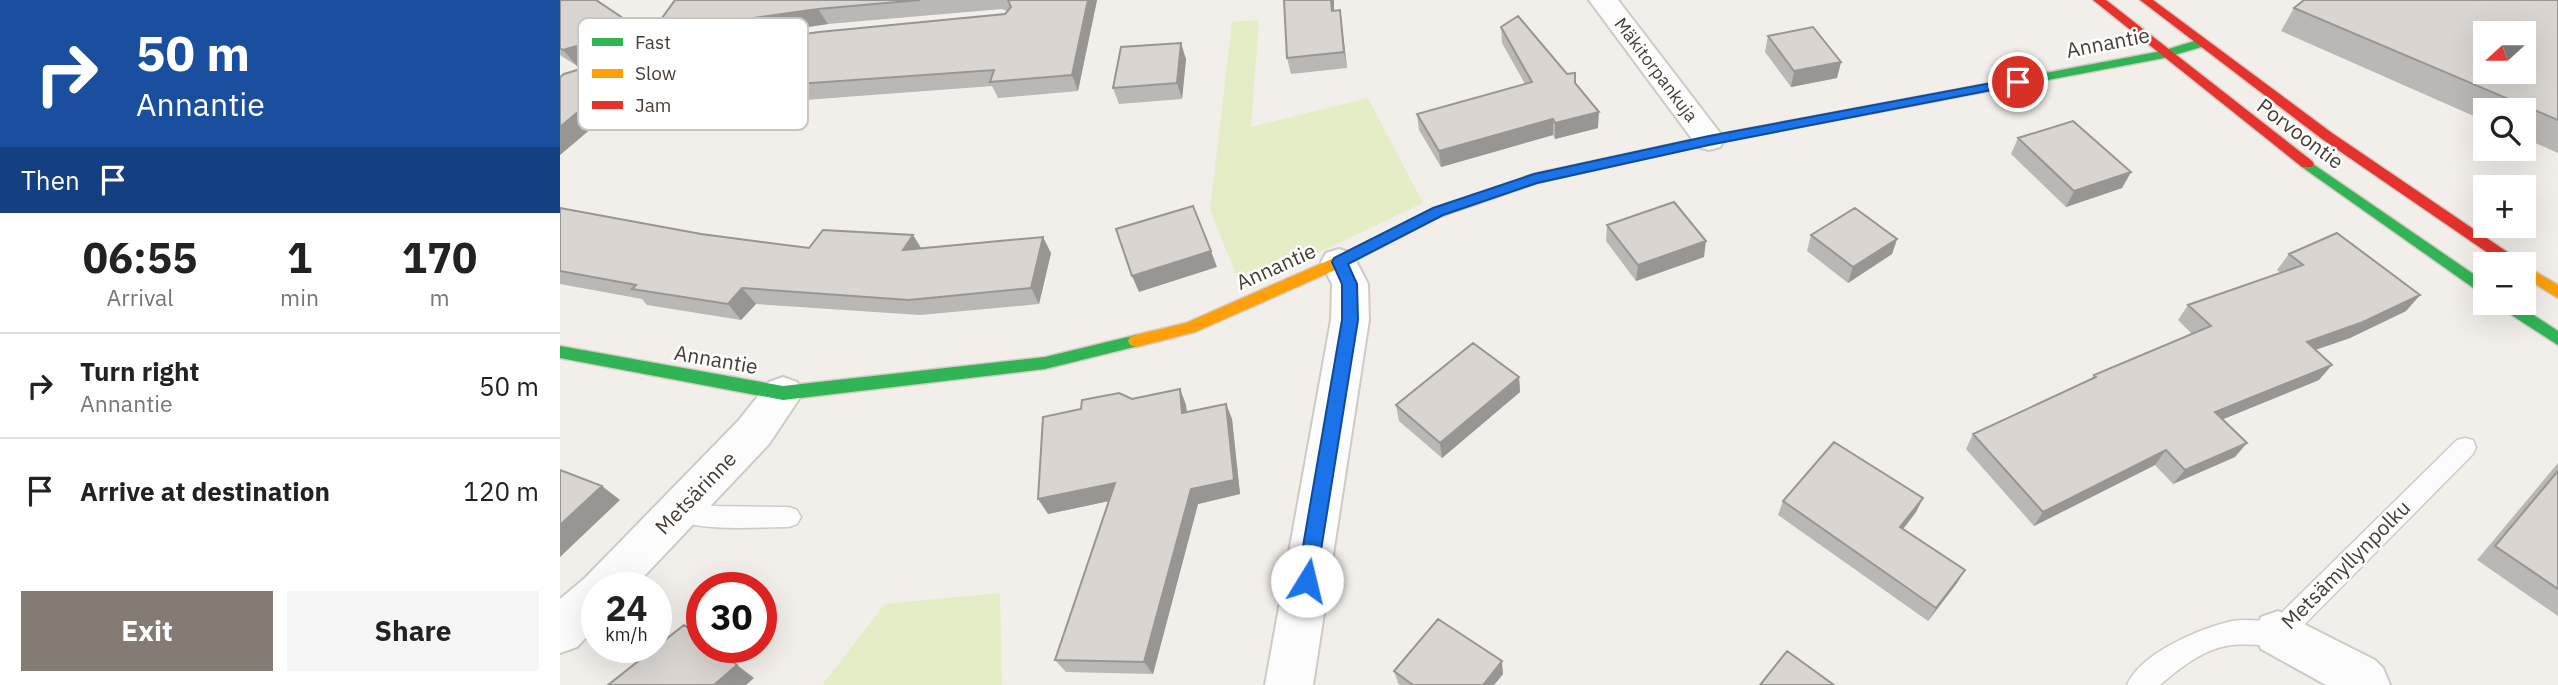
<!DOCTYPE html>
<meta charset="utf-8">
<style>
:root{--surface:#fff;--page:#f6f6f6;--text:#222;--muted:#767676;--line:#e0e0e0;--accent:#847b74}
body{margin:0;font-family:"IBM Plex Sans",sans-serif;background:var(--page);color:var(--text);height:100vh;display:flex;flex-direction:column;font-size:26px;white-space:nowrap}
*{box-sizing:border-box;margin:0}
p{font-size:23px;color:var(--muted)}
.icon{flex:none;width:38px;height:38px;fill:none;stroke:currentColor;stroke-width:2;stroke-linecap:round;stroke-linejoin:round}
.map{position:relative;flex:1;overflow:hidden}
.sheet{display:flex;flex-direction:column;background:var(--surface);width:560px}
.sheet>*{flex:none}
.guide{background:#1a4fa0;color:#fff;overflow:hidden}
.needle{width:46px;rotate:249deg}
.buttons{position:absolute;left:1913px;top:21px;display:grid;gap:14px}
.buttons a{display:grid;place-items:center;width:63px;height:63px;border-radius:0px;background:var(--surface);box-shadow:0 7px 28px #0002;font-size:35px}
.speed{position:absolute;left:21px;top:572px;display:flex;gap:14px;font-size:35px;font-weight:700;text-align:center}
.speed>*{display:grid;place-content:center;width:91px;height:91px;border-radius:50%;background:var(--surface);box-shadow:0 7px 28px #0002;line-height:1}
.speed small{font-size:18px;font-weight:400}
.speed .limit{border:10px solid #d22;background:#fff;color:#111}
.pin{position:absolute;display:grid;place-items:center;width:60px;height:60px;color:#fff;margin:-30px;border:4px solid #fff;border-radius:50%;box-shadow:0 2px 7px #0007}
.me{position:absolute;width:77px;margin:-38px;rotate:9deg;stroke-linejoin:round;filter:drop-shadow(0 0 5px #0008)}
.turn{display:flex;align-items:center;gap:24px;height:147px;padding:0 21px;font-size:32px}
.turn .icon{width:91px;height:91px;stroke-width:2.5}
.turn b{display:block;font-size:49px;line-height:60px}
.then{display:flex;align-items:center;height:66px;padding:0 21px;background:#0003;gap:14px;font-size:26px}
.eta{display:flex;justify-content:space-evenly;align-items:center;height:119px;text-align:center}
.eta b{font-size:42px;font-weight:700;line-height:49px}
.action{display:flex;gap:14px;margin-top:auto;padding:14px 21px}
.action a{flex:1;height:80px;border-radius:0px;background:var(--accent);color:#fff;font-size:28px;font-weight:700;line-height:80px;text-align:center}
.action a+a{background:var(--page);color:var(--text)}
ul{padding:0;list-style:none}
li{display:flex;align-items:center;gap:21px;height:105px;padding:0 21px;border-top:2px solid var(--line)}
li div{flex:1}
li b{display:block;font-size:26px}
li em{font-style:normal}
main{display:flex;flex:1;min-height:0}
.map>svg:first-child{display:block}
.green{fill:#e5edc7}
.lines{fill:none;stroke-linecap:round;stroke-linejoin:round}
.lane-casing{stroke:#cecac6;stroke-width:3}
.street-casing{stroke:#cecac6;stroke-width:4}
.fast-casing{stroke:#d3cbc1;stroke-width:3}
.slow-casing{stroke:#d3cbc1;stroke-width:3}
.jam-casing{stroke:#d3cbc1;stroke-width:3}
.lane{fill:#fdfcfc;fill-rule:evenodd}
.street{fill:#fdfcfc;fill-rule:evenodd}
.fast{fill:#30b455;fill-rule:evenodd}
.slow{fill:#ff9f0a;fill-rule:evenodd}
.jam{fill:#e5322d;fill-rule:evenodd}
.wall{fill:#bbb7b4}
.shaded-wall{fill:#999592}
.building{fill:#dad5d1;stroke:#999592;stroke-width:2;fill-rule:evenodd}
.route{fill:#1a73e8;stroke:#114b97;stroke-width:2}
.labels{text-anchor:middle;stroke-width:5;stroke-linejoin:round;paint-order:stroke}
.far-street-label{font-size:18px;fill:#483d35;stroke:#fff}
.street-label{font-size:21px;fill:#483d35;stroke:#fff}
.key{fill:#fff;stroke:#c8c5c2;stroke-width:2}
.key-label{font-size:19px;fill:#483d35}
</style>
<main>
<section class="sheet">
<div class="guide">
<div class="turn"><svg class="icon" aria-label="right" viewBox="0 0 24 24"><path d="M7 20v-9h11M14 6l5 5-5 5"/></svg><div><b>50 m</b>Annantie</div></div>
<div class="then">Then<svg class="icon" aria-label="arrive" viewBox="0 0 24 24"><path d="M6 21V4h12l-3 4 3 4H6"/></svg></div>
</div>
<div class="eta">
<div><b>06:55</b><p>Arrival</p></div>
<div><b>1</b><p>min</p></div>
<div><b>170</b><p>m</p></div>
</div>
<ul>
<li><svg class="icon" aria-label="right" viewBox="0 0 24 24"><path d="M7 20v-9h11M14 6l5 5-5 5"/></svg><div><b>Turn right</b><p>Annantie</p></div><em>50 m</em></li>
<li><svg class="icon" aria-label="arrive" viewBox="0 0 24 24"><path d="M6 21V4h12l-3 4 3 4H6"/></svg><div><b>Arrive at destination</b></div><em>120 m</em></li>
</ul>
<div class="action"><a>Exit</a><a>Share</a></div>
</section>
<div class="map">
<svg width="1998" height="685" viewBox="0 0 1998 685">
<rect width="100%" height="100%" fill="#f2eeea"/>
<path class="green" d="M699,20L691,127L808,98L863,203L682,289L650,210L672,22Z
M440,593L442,685H262L325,604Z"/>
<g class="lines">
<g class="lane-casing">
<path id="lane" d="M1905,438L1913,440L1916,447L1913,454L1727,642C1709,648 1691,643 1672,645C1644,648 1620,668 1600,685H1567C1580,654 1636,630 1668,622C1681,618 1699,621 1713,621L1897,440Z
M119,502L154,506L229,507L237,510L241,517L237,524L229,527C191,527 147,532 111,519L107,512L111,505Z"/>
</g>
<g class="street-casing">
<path id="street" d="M1029,0H1058L1160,133L1165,140L1160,147L1149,150L1138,147Z
M779,249L792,253L808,284L809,320L753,685H705L771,320L772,284L761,262L766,253Z
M223,377L237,382L243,393L209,444L73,588H37V626L17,647L0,653V599L25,578L179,420L209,382Z
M1718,611L1815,660L1823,668L1830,685H1766L1701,649L1694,633L1701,617Z"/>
</g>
<g class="fast-casing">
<path id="fast" d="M1641,39L1647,43L1645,46L1604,58L1149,144L977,183L876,218L869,213L871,210L974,174L1149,136L1602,51Z
M1747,160L1925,282V296L1742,167L1740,164L1742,161Z
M1937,303H1955L1998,331V345L1939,307Z
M576,335L582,337L584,341L582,345L485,369L223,400L0,358V346L223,386L485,357Z"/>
</g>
<g class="slow-casing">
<path id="slow" d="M876,208L881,210L883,213L881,216L784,266L635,332L576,347L570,345L568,341L570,337L576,335L626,323L774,258Z
M1964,265L1998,285V298L1964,277Z"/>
</g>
<g class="jam-casing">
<path id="jam" d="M1533,0H1546L1752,161L1754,164L1752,167H1742Z
M1580,0H1593L1772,133L1959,260L1961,264H1944L1762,139Z"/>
</g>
<use href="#lane" class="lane"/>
<use href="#street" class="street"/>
<use href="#fast" class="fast"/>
<use href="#slow" class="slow"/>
<use href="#jam" class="jam"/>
</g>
<path class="wall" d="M0,0L85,33L97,49L47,56L17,66L0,55Z
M115,0H537L518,91L438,98L432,86L165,106L163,109L40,121L0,155V77L445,14L447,11L442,9L268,24L104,48Z
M724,0H774V11L780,10L787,68L731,74L727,58Z
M1998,0V153L1964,138V110H1925V121L1721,31L1734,8Z
M941,27L1015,83L1038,128L995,139L993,135L881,167L859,130L857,114L965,84L942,43Z
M1208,36L1281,62L1277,78L1231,87L1205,52Z
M626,59L622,99L559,104L553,88Z
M1458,138L1571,172L1562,188L1506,207L1451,154Z
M0,208L141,234L249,248H361L491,253L479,304L360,315L196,304L181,320L87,305L82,299L0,284Z
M1047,225L1144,257L1076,281L1046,241Z
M1251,235L1337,239L1332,254L1288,283L1247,251Z
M1729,254L1860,295L1846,311L1790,338L1755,350L1759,380L1663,419L1675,457L1613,484L1595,465L1474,526L1406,449L1413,434L1531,379L1534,375L1632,334L1618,320L1628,305L1721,273L1717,270Z
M959,377L960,392L882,458L839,421L836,405Z
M620,389L626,405L627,412L666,404L672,419L680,494L638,504L593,674L506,672L495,660L549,501L488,514L521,409Z
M1998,463V616L1917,560Z
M1363,498L1356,512L1343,529L1397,583L1368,621L1218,515L1223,501Z
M834,671L943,674L934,685H840L838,683Z"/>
<path class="shaded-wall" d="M528,0H537L518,91L512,75Z
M771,0H774V27L772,11Z
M258,9L268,24L104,48L92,32Z
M780,10L782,26L787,68L784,52Z
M85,33L97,49L47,56L17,66L3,50L34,41Z
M621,43L626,59L622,99L617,83Z
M1281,62L1277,78L1231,87L1234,71Z
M153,90L165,106L163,109L151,94Z
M26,105L40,121L0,155V127Z
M1039,112L1038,128L995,139V123Z
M993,119V135L881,167L879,151Z
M1571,172L1562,188L1506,207L1514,191Z
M353,235L363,251L343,250Z
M483,237L491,253L479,304L471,288Z
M1337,239L1332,254L1288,283L1293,267Z
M1146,241L1144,257L1076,281L1078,265Z
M651,251L657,267L579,292L572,276Z
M182,288L196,304L181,320L168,304Z
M1860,295L1846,311L1790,338L1734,357L1747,342Z
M1772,365L1759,380L1644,427L1655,412Z
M959,377L960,392L882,458L880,443Z
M620,389L626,405L628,428L622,413Z
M666,404L672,419L680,494L638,504L593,674L584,662L631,489Z
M1687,443L1675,457L1613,484L1625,470Z
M1606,450L1595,465L1474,526L1483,512Z
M555,483L563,498L488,514L478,499Z
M42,486L60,500L0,557V525Z
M1363,498L1356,512L1334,541L1340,527Z
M1405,570L1397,583L1368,621L1376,608Z
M154,648H155L194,678L186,685H154Z
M942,661L943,674L934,685H923Z"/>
<path class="building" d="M0,0H36L85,33L34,41L3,50L0,48Z
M115,0H360L258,9L92,32Z
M448,0H528L512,75L430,82L434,70L153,90L151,94L26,105L0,127V77L4,74L40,63L259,32L445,14L451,7Z
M724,0H771L772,11L780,10L784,52L727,58Z
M1744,0H1998V120L1734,8ZM1925,33H1964V72H1925Z
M958,16L1007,74L1015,73V83L1039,112L995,123L993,119L879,151L857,114L972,82L941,27Z
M1253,27L1281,62L1234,71L1208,36Z
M621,43L617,83L553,88L561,47Z
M1513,121L1571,172L1514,191L1458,138Z
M1114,202L1146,241L1078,265L1047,225Z
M633,206L651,251L572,276L556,229Z
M0,208L141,234L249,248L263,230L353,235L343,250L483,237L471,288L349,300L182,288L168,304L72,289L76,285L0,271Z
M1295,208L1337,239L1293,267L1251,235Z
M1777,233L1860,295L1803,322L1747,342L1772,365L1655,412L1687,443L1625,470L1606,450L1483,512L1413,434L1536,377L1534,375L1651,326L1628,305L1743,265L1729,254Z
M913,343L959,377L880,443L836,405Z
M620,389L622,413L666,404L674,480L631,489L584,662L495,660L555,483L478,499L483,417L521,409L522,400L559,393L572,399Z
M1274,442L1363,498L1340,527L1405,570L1376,608L1223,501Z
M0,470L42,486L0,525Z
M1998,471V589L1935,546Z
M878,619L942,661L923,685H853L834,671Z
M124,625L142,638V648H154L177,665L154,685H48Z
M1227,651L1274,685H1200Z"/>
<path class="route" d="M1458,78L1464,82L1462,84L1149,145L977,183L883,215L788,264L797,284L798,320L756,581L753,587L747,589L740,587L737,581L782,320V284L772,262L774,258L873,208L974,174L1149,136Z"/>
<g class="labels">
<g class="far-street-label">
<text transform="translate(1096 70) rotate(53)" y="6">Mäkitorpankuja</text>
</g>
<g class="street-label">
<text transform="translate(1548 43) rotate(-11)" y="7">Annantie</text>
<text transform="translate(1740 134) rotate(37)" y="7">Porvoontie</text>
<text transform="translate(716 267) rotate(-24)" y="7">Annantie</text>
<text transform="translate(156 360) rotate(10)" y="7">Annantie</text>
<text transform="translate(136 493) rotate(-46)" y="7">Metsärinne</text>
<text transform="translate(1786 565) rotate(-45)" y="7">Metsämyllynpolku</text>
</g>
</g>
<rect x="18" y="18" width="230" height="112" rx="10" class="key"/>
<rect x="32" y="38" width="31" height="8" fill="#30b455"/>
<rect x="32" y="69" width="31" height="9" fill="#ff9f0a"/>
<rect x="32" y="101" width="31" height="8" fill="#e5322d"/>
<g class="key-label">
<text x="75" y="49">Fast</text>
<text x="75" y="80">Slow</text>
<text x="75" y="112">Jam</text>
</g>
</svg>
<div class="buttons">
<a><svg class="needle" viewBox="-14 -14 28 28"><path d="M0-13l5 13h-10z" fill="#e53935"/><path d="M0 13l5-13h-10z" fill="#767676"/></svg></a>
<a><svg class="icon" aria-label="search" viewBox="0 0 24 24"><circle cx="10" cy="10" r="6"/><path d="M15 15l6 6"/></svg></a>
<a>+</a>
<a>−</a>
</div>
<div class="speed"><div>24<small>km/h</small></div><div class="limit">30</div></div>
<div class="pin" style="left:1458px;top:82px;background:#d93025"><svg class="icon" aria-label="arrive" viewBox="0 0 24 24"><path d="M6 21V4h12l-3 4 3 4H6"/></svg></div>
<svg class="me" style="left:747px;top:581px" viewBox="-20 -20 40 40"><circle r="19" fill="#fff"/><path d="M0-13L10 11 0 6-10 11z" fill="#1a73e8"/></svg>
</div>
</main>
